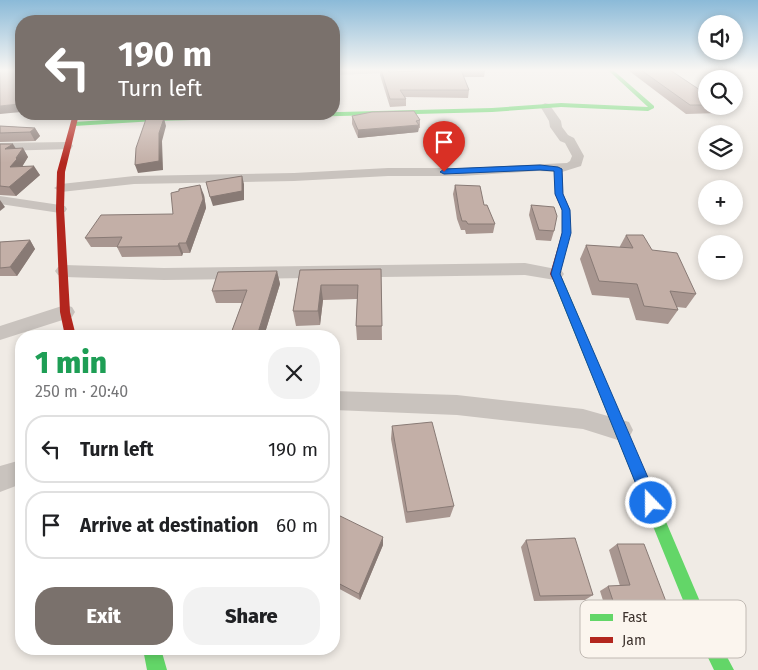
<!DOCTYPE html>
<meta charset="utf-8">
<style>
:root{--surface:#fff;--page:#f2f2f2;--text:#202124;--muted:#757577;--line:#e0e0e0;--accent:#7a716c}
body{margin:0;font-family:"Fira Sans",sans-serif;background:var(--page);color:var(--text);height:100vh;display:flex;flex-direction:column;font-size:19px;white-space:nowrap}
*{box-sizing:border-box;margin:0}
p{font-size:16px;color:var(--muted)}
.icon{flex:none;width:28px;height:28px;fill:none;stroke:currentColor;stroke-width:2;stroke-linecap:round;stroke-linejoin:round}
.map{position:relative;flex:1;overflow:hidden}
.sheet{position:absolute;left:15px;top:330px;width:325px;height:325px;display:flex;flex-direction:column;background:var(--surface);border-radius:20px;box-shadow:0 2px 8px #0003}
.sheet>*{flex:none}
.banner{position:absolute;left:15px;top:15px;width:325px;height:105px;border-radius:20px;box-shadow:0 2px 8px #0003;background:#7a716c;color:#fff;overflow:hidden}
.controls{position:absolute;left:698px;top:15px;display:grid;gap:10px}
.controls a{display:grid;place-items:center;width:45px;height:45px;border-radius:50%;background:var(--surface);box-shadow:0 2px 8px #0003;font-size:25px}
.pin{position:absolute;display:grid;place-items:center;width:42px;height:42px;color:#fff;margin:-51px -21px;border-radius:50% 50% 50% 0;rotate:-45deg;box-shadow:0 0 5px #0007}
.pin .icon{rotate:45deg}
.me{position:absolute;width:55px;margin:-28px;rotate:338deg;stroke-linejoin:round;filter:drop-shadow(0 0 4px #0008)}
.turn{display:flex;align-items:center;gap:18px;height:105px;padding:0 20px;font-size:22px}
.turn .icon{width:65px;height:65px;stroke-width:2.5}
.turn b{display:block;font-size:35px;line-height:42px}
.round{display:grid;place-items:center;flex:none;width:52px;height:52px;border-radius:20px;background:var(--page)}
.overview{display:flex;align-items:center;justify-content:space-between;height:85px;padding:0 20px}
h1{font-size:30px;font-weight:800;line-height:38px;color:#1e9e55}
.action{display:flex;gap:10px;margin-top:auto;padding:10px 20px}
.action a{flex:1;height:58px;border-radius:20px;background:var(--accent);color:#fff;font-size:20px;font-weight:800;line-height:58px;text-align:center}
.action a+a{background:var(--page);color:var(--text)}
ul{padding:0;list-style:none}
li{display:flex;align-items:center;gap:15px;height:68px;margin:0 10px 8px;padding:0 10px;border:2px solid var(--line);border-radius:20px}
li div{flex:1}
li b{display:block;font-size:19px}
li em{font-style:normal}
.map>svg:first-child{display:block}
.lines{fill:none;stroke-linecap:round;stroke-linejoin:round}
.street{fill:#c9c3be;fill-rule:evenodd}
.fast{fill:#63d668;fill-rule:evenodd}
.jam{fill:#b3261e;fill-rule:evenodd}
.wall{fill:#a89690}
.shaded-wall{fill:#887a75}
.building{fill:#c3afa7;stroke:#887a75}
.route{fill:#1a73e8;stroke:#114b97}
.key{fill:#fbf5ee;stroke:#c1bab4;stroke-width:1}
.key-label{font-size:14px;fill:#3b302b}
</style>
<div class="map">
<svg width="758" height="670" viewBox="0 0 758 670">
<rect width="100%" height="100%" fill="#f0ebe5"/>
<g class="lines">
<path class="street" d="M334,70H398L393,73L334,75Z
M545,103L549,104L561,121L562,127L568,135L574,138L584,156L581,166L562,172L537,171L462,176H388L294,181L134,184L61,192L54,188L61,184L134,176L294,173L388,168H462L567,163L570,161L572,156L565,143L560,141L550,127L549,121L540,106Z
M67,142L71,143L73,146L71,149L0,151V143Z
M0,196L60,205L65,206L67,209L65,212L60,213L0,204Z
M525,263L561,270L564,274L561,278L555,280L525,275L164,280L64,277L58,275L55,271L58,267L64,265L164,268Z
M65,305L72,307L75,312L72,317L0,340V326Z
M334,391L457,395L583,409L629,422L633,430L629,438L621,441L583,429L457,415L334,410Z
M21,460V484L0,492V466Z"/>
<path class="fast" d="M608,70H613L654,106V108L648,111L561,107L492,112L155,121L74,126L71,124L74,122L155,117L492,108L561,103L648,107Z
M558,277L563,280L710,625L734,670H714L698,637L553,280Z
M143,649H161L167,670H147Z"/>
<path class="jam" d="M73,114H79L65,172L64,209L70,312L76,336H65L60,312L56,209L57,172Z
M555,167L562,169L563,194L570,210V233L560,274L563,280L558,283L554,282L550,274L562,233V210L555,194Z"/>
</g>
<path class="wall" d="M380,70L389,72L417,71L416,70H485V71L484,77H464L469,90L468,98L405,97L406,99V106L390,107L380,75Z
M628,70H670L706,94V106H722L719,113L686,114Z
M92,114H142L94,117Z
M352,116L420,120V128H419L418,132L358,138L352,124Z
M0,126L35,128L40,136L35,141L0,142Z
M0,144L16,149L23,148L28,157L22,166L40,175L16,196L0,195Z
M455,185L484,205L495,224L493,233L466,234L465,230H461L457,219L453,194Z
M179,191L204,195L206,208L190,253H183L182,256L122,257L117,247H91L85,238L173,214Z
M531,205L554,231L551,241L536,240L529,215Z
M626,235L652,250L696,294L686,308L677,307L678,310L668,324L636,320L629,298L592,295L580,259L586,245L619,248Z
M30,240L35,249L17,276H0V242Z
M381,269L382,340H357L356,326L357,299L323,300L320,325L296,326L293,311L300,270Z
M277,271L280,284L264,336H230L242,303H216L212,291Z
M392,426L454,506L450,517L406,523L391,439Z
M334,513L383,545L360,600L334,586Z
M526,540L593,595L585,600L534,601L521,547Z
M617,544L686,654L674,657H621L600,591L608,586H620L609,550Z"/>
<path class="shaded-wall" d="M21,103V112L0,114V106Z
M164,118L166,126L162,141L163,170L138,173L135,165Z
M419,125L418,132L358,138V130Z
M35,128L40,136L35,141L30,132Z
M13,144L18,152L5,149Z
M23,148L28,157L22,167H10Z
M34,166L40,175L16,196L9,187Z
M242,176L244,184V200L213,206L210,197Z
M200,185L204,195L206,208L190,253L186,243Z
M0,200L5,207L0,211Z
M30,240L35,249L17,276L10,267Z
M179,243L183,253L182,256L178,246Z
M277,271L280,284L264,336H257Z
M321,285L323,300L320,325L318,311Z
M383,537V545L360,600L359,594Z"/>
<path class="building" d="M0,70H21V103L19,104L0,106Z
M381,70H387L389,72L420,71L419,70H485V71L461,70L469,90H400L406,99H390Z
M641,70H670L706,94V105H690Z
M414,111L420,120L416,121L419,125L358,130L352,116L372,112Z
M164,118L159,133V161L135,165L136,148L146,119Z
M0,126L35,128L30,132L0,133Z
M0,144H13L5,149L23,148L16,158L17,159L10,167L34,166L9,187L0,186Z
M242,176V191L210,197L206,182Z
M200,185L203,199L186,243H179L178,246L117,247L122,237L85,238L101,215L173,214L171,193L179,191V189Z
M455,185L480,186L484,205H487L495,224H468L466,221H462L459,210Z
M531,205L554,207L557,216L554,231L539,230Z
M626,235H643L652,250L677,253L696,294L670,291L678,310L644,306L637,284L599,281L586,245L633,248Z
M30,240L10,267L0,268V242Z
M381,269L382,326H356L358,285H321L318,311H293L300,270Z
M277,271L257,336H230L247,290L212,291L218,272Z
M432,422L454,506L407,512L392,426Z
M334,513L383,537L359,594L334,581Z
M575,538L593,595L540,596L526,540Z
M617,544H644L686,654H631L608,586L630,585Z"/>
<linearGradient id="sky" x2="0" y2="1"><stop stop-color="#8bbad8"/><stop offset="0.43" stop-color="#f8f6f3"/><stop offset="1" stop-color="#f8f6f3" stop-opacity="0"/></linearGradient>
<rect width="758" height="163" fill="url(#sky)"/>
<path class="route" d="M540,165L558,167L562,169L563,194L570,210L571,233L560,274L659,503L657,509L651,511L646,509L551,274L562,233V210L555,194L554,171L540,170L444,174L440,172L444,169Z"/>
<rect x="580" y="600" width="166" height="58" rx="8" class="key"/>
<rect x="590" y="614" width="23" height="7" fill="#63d668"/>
<rect x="590" y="637" width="23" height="6" fill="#b3261e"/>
<g class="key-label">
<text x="622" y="622">Fast</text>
<text x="622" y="645">Jam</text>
</g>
</svg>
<div class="controls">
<a><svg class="icon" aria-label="sound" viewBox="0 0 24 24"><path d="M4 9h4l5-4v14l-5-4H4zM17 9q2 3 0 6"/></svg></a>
<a><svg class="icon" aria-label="search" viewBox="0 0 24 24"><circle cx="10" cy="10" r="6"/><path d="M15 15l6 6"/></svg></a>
<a><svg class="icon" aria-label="layers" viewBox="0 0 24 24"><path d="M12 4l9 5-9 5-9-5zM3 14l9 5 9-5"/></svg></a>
<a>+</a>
<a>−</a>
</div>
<div class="pin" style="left:444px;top:172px;background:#d93025"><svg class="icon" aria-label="arrive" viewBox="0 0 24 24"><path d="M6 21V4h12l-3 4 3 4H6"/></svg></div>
<svg class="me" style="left:651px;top:503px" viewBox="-20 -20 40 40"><circle r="17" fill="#1a73e8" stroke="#fff" stroke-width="3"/><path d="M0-11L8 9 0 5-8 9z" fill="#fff"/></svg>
<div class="banner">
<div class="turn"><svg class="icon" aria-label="left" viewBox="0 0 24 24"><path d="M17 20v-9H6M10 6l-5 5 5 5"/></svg><div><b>190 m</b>Turn left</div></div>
</div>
<section class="sheet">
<div class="overview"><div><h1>1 min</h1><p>250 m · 20:40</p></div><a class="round"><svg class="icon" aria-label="close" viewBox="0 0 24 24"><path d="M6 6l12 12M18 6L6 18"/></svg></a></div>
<ul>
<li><svg class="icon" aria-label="left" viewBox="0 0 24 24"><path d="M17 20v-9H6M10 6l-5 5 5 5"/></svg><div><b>Turn left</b></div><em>190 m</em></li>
<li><svg class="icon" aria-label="arrive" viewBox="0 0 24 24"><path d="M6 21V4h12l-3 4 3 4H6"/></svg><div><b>Arrive at destination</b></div><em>60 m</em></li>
</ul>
<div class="action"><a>Exit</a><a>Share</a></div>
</section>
</div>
